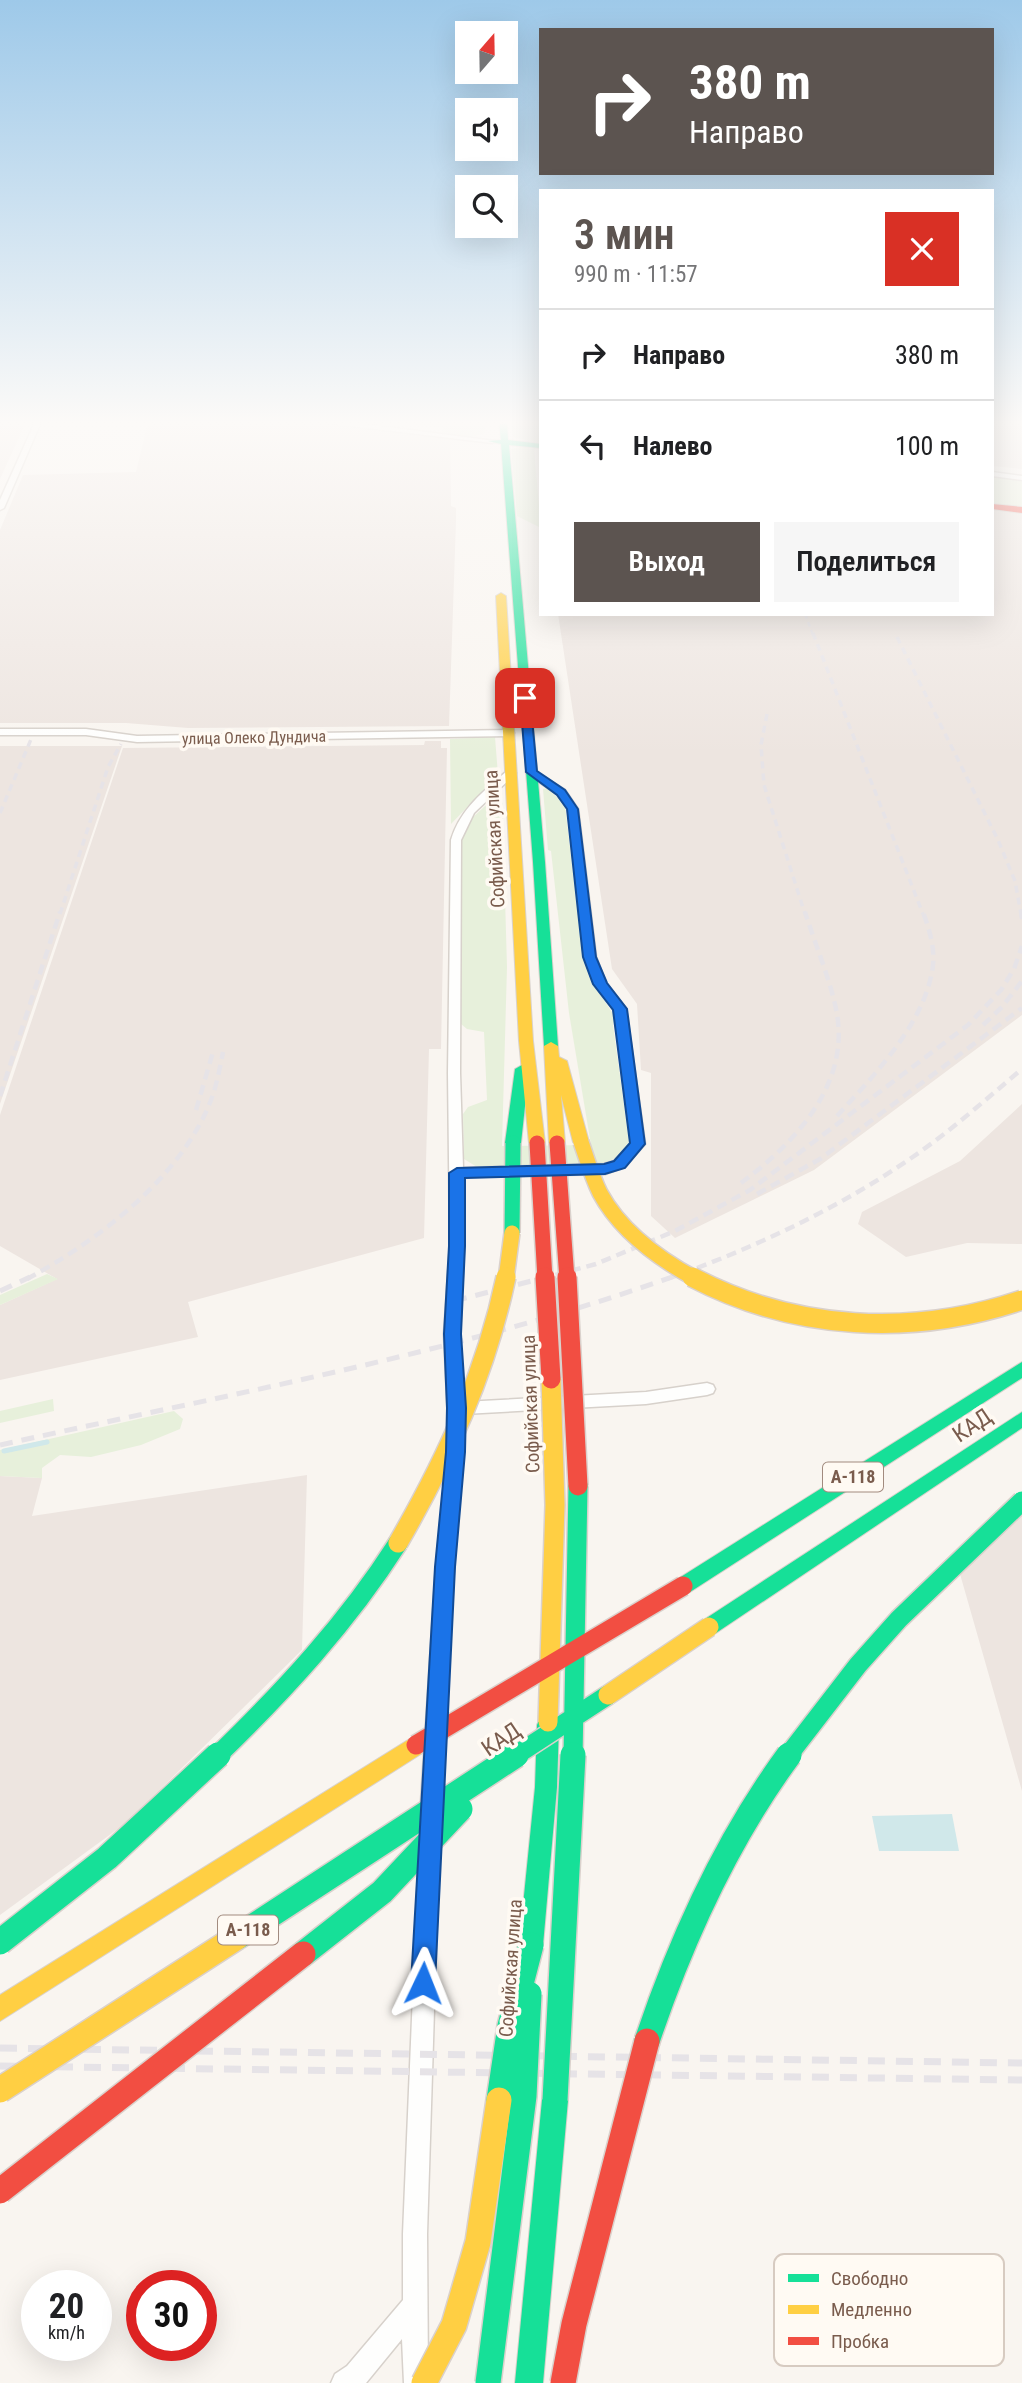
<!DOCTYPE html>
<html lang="ru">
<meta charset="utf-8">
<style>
:root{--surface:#fff;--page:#f6f6f6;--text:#202124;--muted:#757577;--line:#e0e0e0;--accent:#5c5450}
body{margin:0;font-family:"Roboto Condensed",sans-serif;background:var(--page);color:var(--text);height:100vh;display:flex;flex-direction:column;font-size:26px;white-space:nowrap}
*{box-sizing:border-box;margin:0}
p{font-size:23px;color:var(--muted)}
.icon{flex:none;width:38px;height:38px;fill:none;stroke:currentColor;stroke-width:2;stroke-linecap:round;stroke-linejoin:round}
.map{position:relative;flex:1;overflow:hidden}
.side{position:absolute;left:539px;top:189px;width:455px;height:427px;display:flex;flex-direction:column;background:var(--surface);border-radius:0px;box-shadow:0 7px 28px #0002}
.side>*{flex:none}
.hud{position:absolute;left:539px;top:28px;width:455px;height:147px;border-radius:0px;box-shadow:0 7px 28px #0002;background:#5c5450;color:#fff;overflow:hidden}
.needle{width:46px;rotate:20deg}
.buttons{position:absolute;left:455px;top:21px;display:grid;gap:14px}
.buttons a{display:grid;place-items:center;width:63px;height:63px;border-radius:0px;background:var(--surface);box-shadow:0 7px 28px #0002;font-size:35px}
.speed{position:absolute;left:21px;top:2270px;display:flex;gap:14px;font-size:35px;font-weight:700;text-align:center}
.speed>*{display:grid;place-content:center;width:91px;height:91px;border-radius:50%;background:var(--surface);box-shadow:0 7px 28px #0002;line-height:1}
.speed small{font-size:18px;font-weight:400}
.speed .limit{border:10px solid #d22;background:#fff;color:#111}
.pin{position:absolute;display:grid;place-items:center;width:60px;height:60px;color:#fff;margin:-30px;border-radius:14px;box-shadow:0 4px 10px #0006}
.me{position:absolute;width:77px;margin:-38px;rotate:2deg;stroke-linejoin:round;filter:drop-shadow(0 0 5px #0008)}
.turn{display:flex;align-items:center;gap:24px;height:147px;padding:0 35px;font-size:32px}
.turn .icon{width:91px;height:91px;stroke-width:2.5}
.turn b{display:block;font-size:49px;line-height:60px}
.round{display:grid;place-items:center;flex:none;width:74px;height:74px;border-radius:0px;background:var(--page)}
.head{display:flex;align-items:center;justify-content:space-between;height:119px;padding:0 35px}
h1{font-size:42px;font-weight:600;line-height:52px;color:var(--accent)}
.cta{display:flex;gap:14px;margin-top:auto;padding:14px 35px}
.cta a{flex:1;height:80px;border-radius:0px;background:var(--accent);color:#fff;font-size:28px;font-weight:600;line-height:80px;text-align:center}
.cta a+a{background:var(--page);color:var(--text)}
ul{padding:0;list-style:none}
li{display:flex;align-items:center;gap:21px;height:91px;padding:0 35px;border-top:2px solid var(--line)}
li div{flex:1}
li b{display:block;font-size:26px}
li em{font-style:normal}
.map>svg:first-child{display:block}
.industrial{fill:#ede5e0}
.green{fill:#e7f0db}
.water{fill:#d0e8ea}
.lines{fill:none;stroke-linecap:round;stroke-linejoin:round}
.stream{stroke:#d0e8ea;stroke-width:5}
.street-casing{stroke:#d7d1cb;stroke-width:3}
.fast-casing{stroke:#d9d2cb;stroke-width:2}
.slow-casing{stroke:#d9d2cb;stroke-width:2}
.jam-casing{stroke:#d9d2cb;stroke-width:2}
.street{fill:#fefefd;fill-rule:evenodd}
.fast{fill:#16e098;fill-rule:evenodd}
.slow{fill:#ffcf43;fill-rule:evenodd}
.jam{fill:#f24e42;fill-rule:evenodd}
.rail-far4{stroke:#e6e3e7;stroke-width:2.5;stroke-dasharray:5 3.5;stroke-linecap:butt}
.rail-far3{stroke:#e6e3e7;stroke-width:3.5;stroke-dasharray:7 5;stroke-linecap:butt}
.rail-far2{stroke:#e6e3e7;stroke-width:4.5;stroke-dasharray:10 6;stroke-linecap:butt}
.rail-far1{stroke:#e6e3e7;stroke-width:5;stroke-dasharray:13 9;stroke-linecap:butt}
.rail{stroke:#e6e3e7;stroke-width:7;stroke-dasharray:17 11;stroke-linecap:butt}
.fast-bridge-far2-casing{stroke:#dad1cc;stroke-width:18;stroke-linecap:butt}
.fast-bridge-far1-casing{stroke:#dad1cc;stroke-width:22;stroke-linecap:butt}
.fast-bridge-casing{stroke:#dad1cc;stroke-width:28;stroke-linecap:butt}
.slow-bridge-far2-casing{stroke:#dad1cc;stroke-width:18;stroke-linecap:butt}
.slow-bridge-far1-casing{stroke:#dad1cc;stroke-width:22;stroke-linecap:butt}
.slow-bridge-casing{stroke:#dad1cc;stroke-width:28;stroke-linecap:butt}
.jam-bridge-far2-casing{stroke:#dad1cc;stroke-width:18;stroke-linecap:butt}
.jam-bridge-far1-casing{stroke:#dad1cc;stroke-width:22;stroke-linecap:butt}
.jam-bridge-casing{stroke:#dad1cc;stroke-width:28;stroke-linecap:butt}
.fast-bridge-far2{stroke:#16e098;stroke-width:15}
.fast-bridge-far1{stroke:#16e098;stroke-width:19}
.fast-bridge{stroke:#16e098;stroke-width:25}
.slow-bridge-far2{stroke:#ffcf43;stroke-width:15}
.slow-bridge-far1{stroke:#ffcf43;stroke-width:19}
.slow-bridge{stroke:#ffcf43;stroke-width:25}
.jam-bridge-far2{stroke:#f24e42;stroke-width:15}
.jam-bridge-far1{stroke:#f24e42;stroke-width:19}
.jam-bridge{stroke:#f24e42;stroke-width:25}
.route{fill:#1a73e8;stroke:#114b97;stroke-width:2}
.labels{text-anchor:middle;stroke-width:7;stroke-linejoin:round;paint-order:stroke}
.far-street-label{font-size:16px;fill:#7a5c4d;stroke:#fffaf3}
.shield{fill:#fffaf3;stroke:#a28b7f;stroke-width:2}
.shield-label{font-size:18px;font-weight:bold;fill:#7a5c4d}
.street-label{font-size:19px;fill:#7a5c4d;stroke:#fffaf3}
.near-street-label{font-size:23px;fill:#7a5c4d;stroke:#fffaf3}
.key{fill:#fffaf3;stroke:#d7cbc1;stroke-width:2}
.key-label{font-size:19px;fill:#7a5c4d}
</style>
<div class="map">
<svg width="1022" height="2383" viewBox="0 0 1022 2383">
<rect width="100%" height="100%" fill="#f9f5f0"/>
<path class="industrial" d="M0,422H26L0,479Z
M148,422H316L450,439L451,506L456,508V521L449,726L188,728L126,723H0V530L23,475L136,472Z
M992,422H1022V469L992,466Z
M992,509L1022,513V1015L814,1170L675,1238L651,1216V1073L641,1070L637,1004L612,969L558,614H992Z
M425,741H441V748H447L441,1049H429L424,1238L188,1302L198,1337L0,1380V1305L57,1279L0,1246V1115L123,748L424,745Z
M0,746H122L0,1104Z
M1022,1104V1244L967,1243L906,1257L858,1224L862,1212L960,1161Z
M307,1475L302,1650L126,1823L0,1915V1476L42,1478L32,1516Z
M1022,1508V1791L958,1567Z"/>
<path class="green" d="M396,422H485V433C473,439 455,436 442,432L443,428Z
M512,422H541V443L513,437Z
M521,447L534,449L541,528L517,516L511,449Z
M992,476L1022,480V507L992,503Z
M495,737L498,775L451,824L450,739Z
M547,788L565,805L583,957L589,977L615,1017L613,1025L629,1141C626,1155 612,1161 599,1164L477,1167L464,1159L463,1114L468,1107L487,1100L484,1032L467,1029L461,1024L462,838L471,819L499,793L502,794L507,967L502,1146L591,1145L569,1013L551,851L548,850L543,789Z
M47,1274L58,1279L0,1305V1295Z
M53,1399L54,1411L0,1423V1411Z
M174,1411L183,1419L180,1429L141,1445L91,1457L60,1455L42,1468V1478L0,1476V1450Z"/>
<path class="water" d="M952,1814L959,1851H879L872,1816Z"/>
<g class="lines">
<path class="stream" d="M4,1451L47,1442"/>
<g class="street-casing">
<path id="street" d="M35,422H41L4,508L0,510V500Z
M331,422H349L495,441L492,443L334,424Z
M992,472L1022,476V480L992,476Z
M0,729H86L137,736L509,730L514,733L509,736L137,742L86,735H0Z
M531,769L565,790L578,809L596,957L606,983L626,1009L645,1144L624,1167L605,1174L463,1177L464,1246L460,1334L463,1402L646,1392L707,1383L713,1385L715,1389L713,1393L707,1395L646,1404L464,1414L462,1422L456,1424L450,1422L448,1418L444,1334L450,1246L448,1073L451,840C460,809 484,791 507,771L516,773L474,813L461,840L460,1073L463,1168L604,1164L614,1161L631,1143L614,1009L594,984L584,957L568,809L557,794L527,774L526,772Z
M455,1449L461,1451L463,1456L454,1567L441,1802L438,1809L431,1811L424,1809L421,1802L436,1567L447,1456L449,1451Z
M429,1840L436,1843L439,1850L427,2234L428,2379L426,2383H404L402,2339L366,2383H331L335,2374L347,2366L403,2300V2234L419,1850L422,1843Z"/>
</g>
<g class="fast-casing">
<path id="fast" d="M499,422H507L508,440L541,444V448L509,445L545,862L558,1046L551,1050L544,1046L533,862L501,444L488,441L501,440Z
M522,1065L529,1069L521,1143L513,1148L505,1143L515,1069Z
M1022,1362V1378L690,1592L683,1595L676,1592L673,1586L676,1580Z
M1022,1412V1428L716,1633L709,1636L702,1633L699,1627L702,1621Z
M548,1715L556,1718L559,1725L557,1787L543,1945L539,1953L531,1957L523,1953L519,1945L535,1787L537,1725L540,1718Z
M555,2087L564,2091L568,2100L543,2383H515L542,2100L546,2091Z"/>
</g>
<g class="slow-casing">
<path id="slow" d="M501,593L506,596L533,1041L545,1143L537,1148L529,1143L519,1041L496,596Z
M551,1042L558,1046L559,1057L567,1061L589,1142L586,1145H576L573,1142L561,1095L565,1143L557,1148L549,1143L544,1046Z
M416,1735L424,1738L427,1745L424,1752L0,2021V1995Z"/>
</g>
<g class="jam-casing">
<path id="jam" d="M992,504L1022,507V513L992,509Z"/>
</g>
<use href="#street" class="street"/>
<use href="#fast" class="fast"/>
<use href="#slow" class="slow"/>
<use href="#jam" class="jam"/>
<path class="rail-far4" d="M805,614L813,635"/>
<path class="rail-far3" d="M813,633L923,914
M897,637L998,840L1015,881L1021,914
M767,714L761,745L764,785L805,914
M0,813L32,737
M60,914L108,767L121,744"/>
<path class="rail-far2" d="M1021,912L1022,919
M983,1025L1002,1007L1022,981
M0,1096L60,912
M196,1110L213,1052
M837,1116C874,1075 926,1023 933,965C935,947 929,929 923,912
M741,1183C795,1143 852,1083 836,1009C829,976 815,944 805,912
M757,1194L820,1159L1022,1008
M27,1279C95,1242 171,1185 205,1114C215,1094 219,1073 223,1052
M540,1279L596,1264L675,1231L750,1190L968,1025L1001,990L1014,969L1022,946
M667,1279C766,1244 865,1196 948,1131C973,1111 997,1090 1022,1069"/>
<path class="rail-far1" d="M0,1291L30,1277
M454,1301L547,1277
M0,1445C225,1395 455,1354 672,1277"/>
<path class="rail" d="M0,2048L1022,2063
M0,2066L1022,2080"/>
<g class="fast-bridge-far2-casing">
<path id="fast-bridge-far2" d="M512,1233L513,1143"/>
</g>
<g class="fast-bridge-far1-casing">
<path id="fast-bridge-far1" d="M216,1757C284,1691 347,1623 398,1543
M513,1757L608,1695
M573,1757L578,1486
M787,1757L858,1665L899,1619L1022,1501"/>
</g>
<g class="fast-bridge-casing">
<path id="fast-bridge" d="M237,1937L516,1755
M0,1942L107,1858L218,1755
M303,1954L382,1892L460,1809
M647,2041C681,1940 725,1842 789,1755
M499,2100L510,2026L531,1945
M555,2100L573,1755
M488,2383L524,2096L529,1994"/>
</g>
<g class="slow-bridge-far2-casing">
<path id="slow-bridge-far2" d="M581,1142C587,1159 592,1177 600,1193C620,1230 659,1259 696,1279
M506,1279L512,1233"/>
</g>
<g class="slow-bridge-far1-casing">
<path id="slow-bridge-far1" d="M692,1277C795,1331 913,1337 1022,1300
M398,1543C447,1458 486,1373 506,1277
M608,1695L709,1627
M548,1722L555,1505L551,1379"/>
</g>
<g class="slow-bridge-casing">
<path id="slow-bridge" d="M0,2090L237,1937
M424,2383L454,2325L478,2242L499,2100"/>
</g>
<g class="jam-bridge-far2-casing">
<path id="jam-bridge-far2" d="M537,1143L545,1279
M557,1143L567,1279"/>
</g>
<g class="jam-bridge-far1-casing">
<path id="jam-bridge-far1" d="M545,1277L551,1379
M567,1277L578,1486
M416,1745L683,1586"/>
</g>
<g class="jam-bridge-casing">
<path id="jam-bridge" d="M0,2191L303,1954
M563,2383L574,2324L647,2041"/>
</g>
<use href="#fast-bridge-far2" class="fast-bridge-far2"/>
<use href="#fast-bridge-far1" class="fast-bridge-far1"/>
<use href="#fast-bridge" class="fast-bridge"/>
<use href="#slow-bridge-far2" class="slow-bridge-far2"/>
<use href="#slow-bridge-far1" class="slow-bridge-far1"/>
<use href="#slow-bridge" class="slow-bridge"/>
<use href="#jam-bridge-far2" class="jam-bridge-far2"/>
<use href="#jam-bridge-far1" class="jam-bridge-far1"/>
<use href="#jam-bridge" class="jam-bridge"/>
</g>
<linearGradient id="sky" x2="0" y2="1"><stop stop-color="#9ec9e9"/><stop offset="0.56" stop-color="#fcfaf8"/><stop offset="1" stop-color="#fcfaf8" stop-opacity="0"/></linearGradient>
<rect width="1022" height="755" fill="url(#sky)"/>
<path class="route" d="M525,695L530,698L537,771L565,790L578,809L596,957L607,983L627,1009L645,1144L625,1168L605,1174L465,1178V1246L461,1334L466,1408L465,1452L455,1567L435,1983L431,1992L423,1995L414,1992L411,1983L435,1567L446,1452L447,1408L444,1334L449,1246V1173L457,1168L604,1164L614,1161L630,1143L613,1010L593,984L583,957L567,809L557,795L526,772L520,698Z"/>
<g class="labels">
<g class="far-street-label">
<text transform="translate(254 737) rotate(-1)" y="6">улица Олеко Дундича</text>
</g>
<g class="shield">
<rect x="823" y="1462.5" width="60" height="29" rx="5"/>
<rect x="218" y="1915.5" width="60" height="29" rx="5"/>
</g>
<g class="shield-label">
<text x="853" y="1483">А-118</text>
<text x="248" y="1936">А-118</text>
</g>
<g class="street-label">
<text transform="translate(494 839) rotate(-93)" y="7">Софийская улица</text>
<text transform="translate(530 1404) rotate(-92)" y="7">Софийская улица</text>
<text transform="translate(510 1968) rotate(-86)" y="7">Софийская улица</text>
</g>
<g class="near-street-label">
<text transform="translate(972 1425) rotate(-34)" y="8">КАД</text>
<text transform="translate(501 1739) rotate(-34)" y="8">КАД</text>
</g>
</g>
<rect x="774" y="2254" width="230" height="112" rx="10" class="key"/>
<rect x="788" y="2274" width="31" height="8" fill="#16e098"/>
<rect x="788" y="2305" width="31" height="9" fill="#ffcf43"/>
<rect x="788" y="2337" width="31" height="8" fill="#f24e42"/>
<g class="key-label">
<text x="831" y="2285">Свободно</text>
<text x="831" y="2316">Медленно</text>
<text x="831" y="2348">Пробка</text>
</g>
</svg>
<div class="buttons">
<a><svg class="needle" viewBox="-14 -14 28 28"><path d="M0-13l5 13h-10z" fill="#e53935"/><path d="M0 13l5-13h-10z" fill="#757577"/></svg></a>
<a><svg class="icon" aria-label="sound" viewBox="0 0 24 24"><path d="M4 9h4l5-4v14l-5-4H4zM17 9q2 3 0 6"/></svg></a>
<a><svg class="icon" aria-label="search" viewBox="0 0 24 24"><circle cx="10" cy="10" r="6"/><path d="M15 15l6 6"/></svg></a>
</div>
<div class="speed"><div>20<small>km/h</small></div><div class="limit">30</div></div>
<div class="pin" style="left:525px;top:698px;background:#d93025"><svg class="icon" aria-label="arrive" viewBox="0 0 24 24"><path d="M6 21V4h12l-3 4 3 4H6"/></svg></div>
<svg class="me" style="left:423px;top:1983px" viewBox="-20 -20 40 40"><path d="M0-17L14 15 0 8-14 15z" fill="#1a73e8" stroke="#fff" stroke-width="4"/></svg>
<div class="hud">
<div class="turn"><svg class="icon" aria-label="right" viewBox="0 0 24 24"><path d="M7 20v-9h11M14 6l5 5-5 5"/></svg><div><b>380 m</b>Направо</div></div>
</div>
<section class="side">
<div class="head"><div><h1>3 мин</h1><p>990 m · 11:57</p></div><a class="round" style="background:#d93025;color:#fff"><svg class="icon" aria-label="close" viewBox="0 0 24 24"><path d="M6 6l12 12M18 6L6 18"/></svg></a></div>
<ul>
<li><svg class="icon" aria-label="right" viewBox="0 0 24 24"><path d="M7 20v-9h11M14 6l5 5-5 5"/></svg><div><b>Направо</b></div><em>380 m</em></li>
<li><svg class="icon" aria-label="left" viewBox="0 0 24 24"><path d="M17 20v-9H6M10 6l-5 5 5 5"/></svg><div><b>Налево</b></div><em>100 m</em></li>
</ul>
<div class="cta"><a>Выход</a><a>Поделиться</a></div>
</section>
</div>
